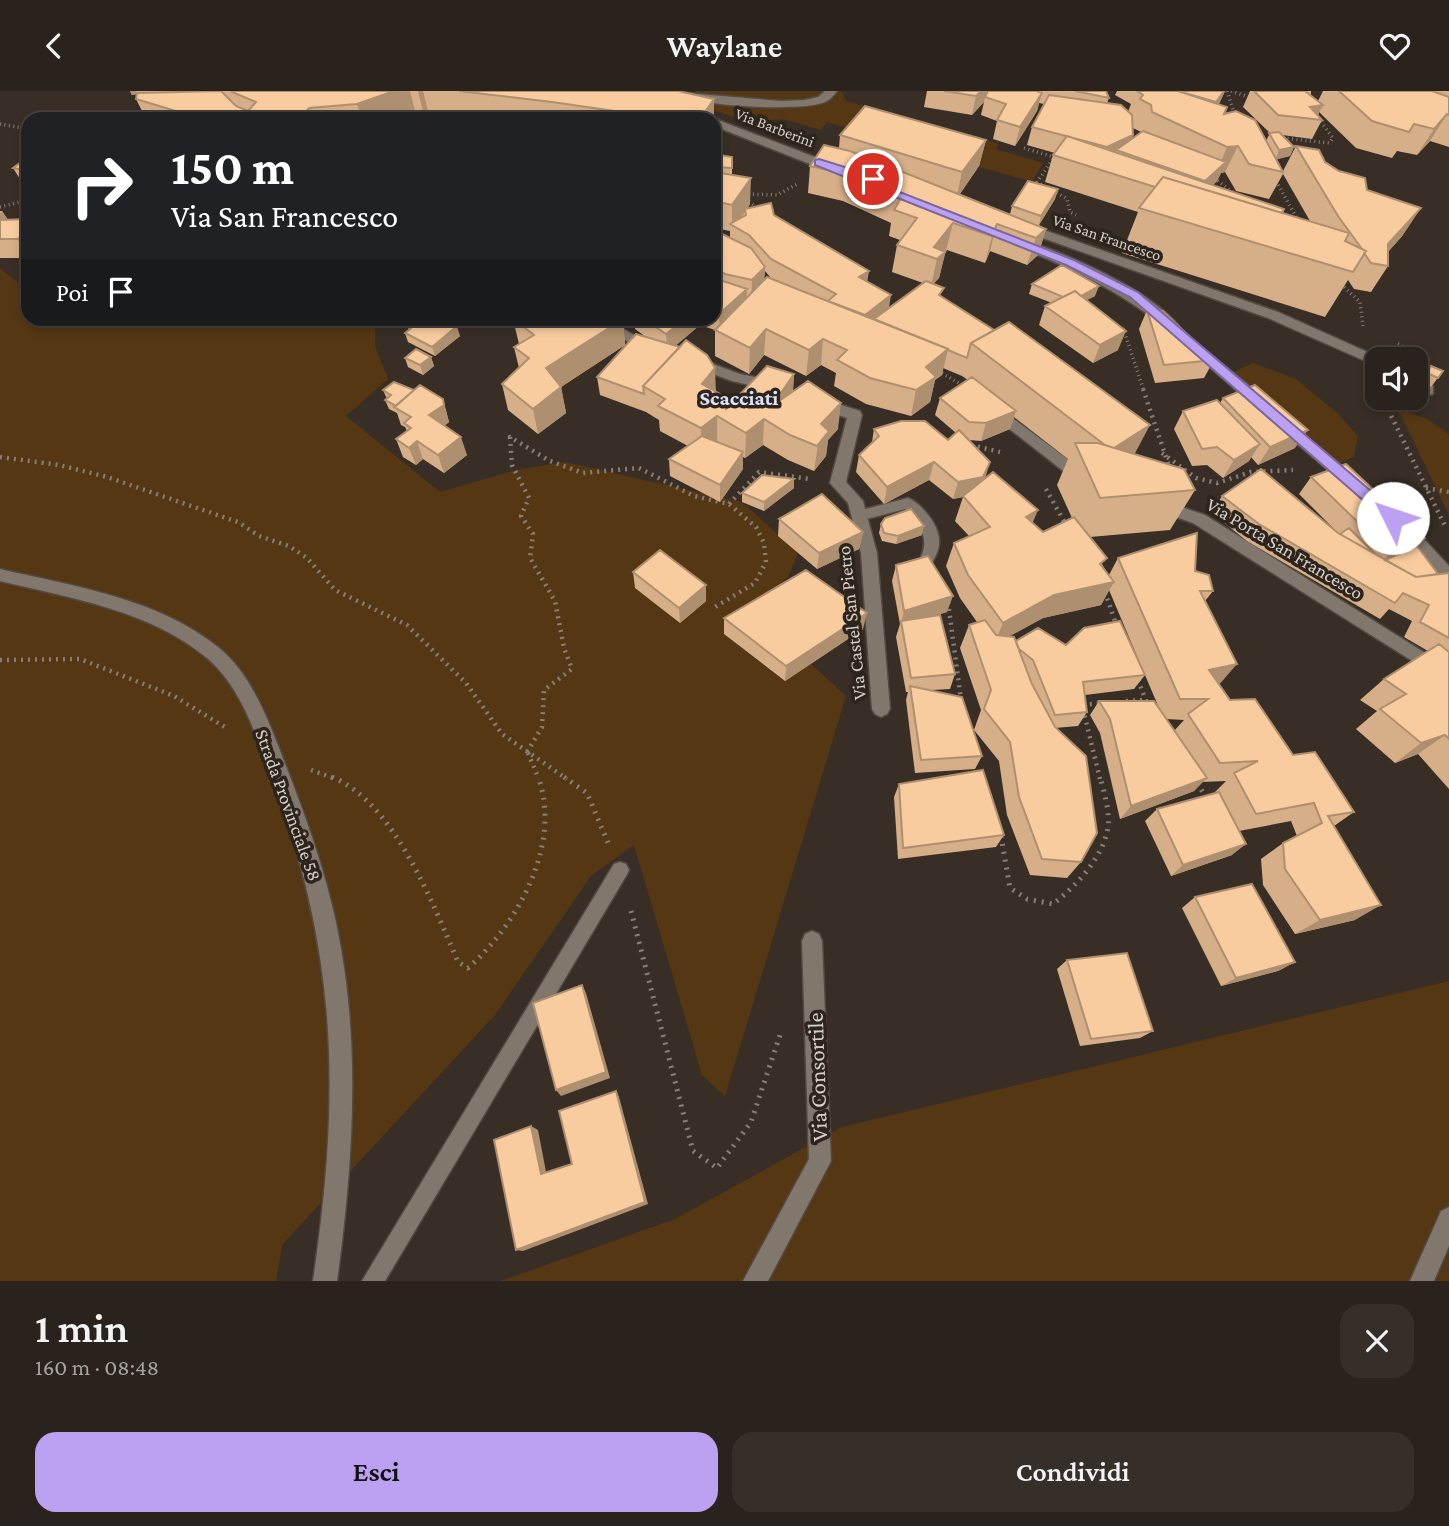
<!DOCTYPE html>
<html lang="it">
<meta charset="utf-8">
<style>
:root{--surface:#2a221c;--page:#362f29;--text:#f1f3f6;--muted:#a5a4a3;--line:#463f3b;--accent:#bca0f2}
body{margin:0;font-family:"Crimson Pro",serif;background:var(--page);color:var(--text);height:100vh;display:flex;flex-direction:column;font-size:26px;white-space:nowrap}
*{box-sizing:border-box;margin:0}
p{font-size:23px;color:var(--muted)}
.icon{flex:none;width:38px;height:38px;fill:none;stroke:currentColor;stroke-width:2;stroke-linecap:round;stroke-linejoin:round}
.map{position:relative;height:1190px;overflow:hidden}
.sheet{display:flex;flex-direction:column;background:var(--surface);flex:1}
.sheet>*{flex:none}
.banner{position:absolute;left:21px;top:21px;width:700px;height:214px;border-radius:21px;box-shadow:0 4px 10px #0003,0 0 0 2px var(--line);background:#202124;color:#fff;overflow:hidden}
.controls{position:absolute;left:1365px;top:256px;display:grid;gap:14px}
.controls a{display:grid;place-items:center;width:63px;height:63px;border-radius:14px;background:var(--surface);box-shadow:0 4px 10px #0003,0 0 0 2px var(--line);font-size:35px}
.pin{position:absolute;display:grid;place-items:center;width:60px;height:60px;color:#fff;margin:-30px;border:4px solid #fff;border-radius:50%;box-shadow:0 2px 7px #0007}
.me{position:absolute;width:77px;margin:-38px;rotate:311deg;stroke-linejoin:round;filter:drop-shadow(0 0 5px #0008)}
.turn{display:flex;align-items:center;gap:24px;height:147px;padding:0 35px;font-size:32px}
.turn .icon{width:91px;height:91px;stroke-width:2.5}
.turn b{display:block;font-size:49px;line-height:60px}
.then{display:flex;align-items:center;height:66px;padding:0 35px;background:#0003;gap:14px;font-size:26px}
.round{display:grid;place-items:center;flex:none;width:74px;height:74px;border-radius:21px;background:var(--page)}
.overview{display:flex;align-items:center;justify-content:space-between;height:119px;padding:0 35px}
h1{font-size:42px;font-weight:600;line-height:52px}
.primary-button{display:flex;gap:14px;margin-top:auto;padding:14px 35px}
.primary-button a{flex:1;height:80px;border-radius:21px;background:var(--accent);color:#111;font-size:28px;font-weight:600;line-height:80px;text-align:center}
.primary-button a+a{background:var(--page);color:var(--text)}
header{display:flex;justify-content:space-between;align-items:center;height:91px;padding:0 35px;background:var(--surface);font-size:32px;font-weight:600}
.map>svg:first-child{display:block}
.green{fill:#553714}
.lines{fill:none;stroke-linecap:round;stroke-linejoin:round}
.lane-casing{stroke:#524a43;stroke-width:3}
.street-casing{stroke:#524a43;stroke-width:3}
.secondary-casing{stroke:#524a43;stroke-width:3}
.path-far2{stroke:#867e77;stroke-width:3.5;stroke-dasharray:1 3.5;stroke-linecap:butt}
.path-far1{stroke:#867e77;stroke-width:4.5;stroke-dasharray:2 5;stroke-linecap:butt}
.path{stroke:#867e77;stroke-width:5;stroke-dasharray:2 6;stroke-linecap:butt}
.lane{fill:#82776c;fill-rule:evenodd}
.street{fill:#82776c;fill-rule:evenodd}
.secondary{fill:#82776c;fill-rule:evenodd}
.wall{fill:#d6af89;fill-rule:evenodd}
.shaded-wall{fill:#ae8f6f}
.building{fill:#f9cc9f;stroke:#ae8f6f;stroke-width:2}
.route{fill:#bca0f2;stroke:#7a689d;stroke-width:2}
.labels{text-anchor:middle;stroke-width:7;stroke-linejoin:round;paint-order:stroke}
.far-street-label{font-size:16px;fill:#d6d0ca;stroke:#2d241b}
.street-label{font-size:19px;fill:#d6d0ca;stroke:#2d241b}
.neighbourhood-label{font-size:21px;font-weight:bold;fill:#dbe1fe;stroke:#2d241b}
.near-street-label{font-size:23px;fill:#d6d0ca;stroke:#2d241b}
</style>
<header><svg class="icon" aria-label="back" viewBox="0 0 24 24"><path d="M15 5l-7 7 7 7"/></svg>Waylane<svg class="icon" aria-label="heart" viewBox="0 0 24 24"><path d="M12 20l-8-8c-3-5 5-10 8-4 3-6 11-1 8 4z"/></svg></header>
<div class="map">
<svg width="1449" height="1190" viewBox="0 0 1449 1190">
<rect width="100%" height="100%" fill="#382e25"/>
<path class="green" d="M695,0H842L846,10L999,53L996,58L1043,72L1032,91L827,31L821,39L783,28L750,31L697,14L703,10Z
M0,177L22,195L28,196V228H372L375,230V255L388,288L346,325L440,401L516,379L565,371L742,411L798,462L788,486L724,543L784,590L811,573L846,605L725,1005L702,984L634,754L591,785L495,924L282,1154L276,1190H0Z
M1253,272L1296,288L1337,322L1358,345L1354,366L1337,373L1231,282Z
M1398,318L1427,328L1449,343V424Z
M1449,890V1190H501L675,1128L842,1036Z"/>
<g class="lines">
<g class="lane-casing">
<path id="lane" d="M908,407C921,412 938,433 939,448C940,456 937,463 933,470H923L921,466C930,445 919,434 905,418L859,430L852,425L854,421Z
M620,771L626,773L629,779L626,785L385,1190H362L614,773Z"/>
</g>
<g class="street-casing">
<path id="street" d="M662,0L781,10L804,9L818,6L825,0H837C834,4 830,9 825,11C801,22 682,14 662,0Z
M1024,132L1278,221L1383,268H1377V275L1372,273L1268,227L1020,139L1018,136Z
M589,228H606L658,258L651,263L646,261Z
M694,266L740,283L779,291L781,295L774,300L732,290L689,274L687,271Z
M1416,288L1433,295V303L1428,304L1416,299Z
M820,307L860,320L862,324L846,391L863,410L877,462L890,618L887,623L881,626L875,623L872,618L861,462L848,412L830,392L847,327L815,316L813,312Z
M994,313L1090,385L1093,389L1090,393H1080L989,322L987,318Z
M1158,408L1205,424L1449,577V593L1193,432L1153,418L1150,414L1153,410Z
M812,840L819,843L822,850L831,1070L768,1190H743L809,1068L802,850L805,843Z
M1449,1116V1155L1434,1190H1410L1441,1120Z"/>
</g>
<g class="secondary-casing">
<path id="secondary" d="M712,28L718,29L838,75L840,78L830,81L714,35Z
M1019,148C1063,160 1150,199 1179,235L1172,240L1167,238C1120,200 1070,176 1015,155L1013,152Z
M1195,251L1267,309V317H1257L1190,259L1188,256Z
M1285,329L1357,387L1360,391L1357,395H1347L1280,338V330Z
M1404,431L1410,433L1449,475V493L1443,491L1398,441L1396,437Z
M0,478C73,495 157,507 218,556C253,584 270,634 286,675C301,714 316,754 327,795C363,925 355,1058 337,1190H313C341,1000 338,862 270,681C255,641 240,595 207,567C149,519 70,507 0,490Z"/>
</g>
<path class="path-far2" d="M1227,0L1233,18L1239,24
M1231,0L1252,7
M0,33L28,38
M1283,47L1329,52L1333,47L1318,27
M1024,57L1057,67
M1214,87L1238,105
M1276,90L1299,131
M1045,96L1037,91L1053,68
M1053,99L1067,108L1070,121L1076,124
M744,103L777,104L799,92
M745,108L759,118
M0,116L28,109
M1341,193L1360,211L1363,235
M1123,237L1144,300
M1398,253L1425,266
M938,280L964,295"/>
<path class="path-far1" d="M1143,298L1170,378
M1382,306L1445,435
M971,354L1000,361
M1162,362L1196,387L1217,392L1251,381L1293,379
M0,366L59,374L107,386L238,431L259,445L289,455L307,467L335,499L407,534L466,592L502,643L567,688
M1426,397L1449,401
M1046,398L1067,436
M729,413L759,381L810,388
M1105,501L1117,536
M948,511L961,609
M0,569L80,568L174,605L228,638
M1138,589L1146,610
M1126,610L1146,609
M527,661L542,636L544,599L572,578L564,557L555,510L530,467L533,443L521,425L529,407L512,374L510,346L550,370L583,382L639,377L694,405L729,413L756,436L764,452L766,471L755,492L715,516
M528,662L539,688
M311,679L336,688
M1100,688L1082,614L1103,612"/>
<path class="path" d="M332,686C394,711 433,813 458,871L468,877C517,834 563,753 538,686
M564,686L587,702L608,752
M1197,692L1204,703
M1001,745L1010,797L1027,808L1053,813C1076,795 1103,767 1108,736C1110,720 1104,701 1100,686
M631,820L693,1060L717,1077L751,1031L781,941"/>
<use href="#lane" class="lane"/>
<use href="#street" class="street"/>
<use href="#secondary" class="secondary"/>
</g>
<path class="wall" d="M130,0H678L714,8V42V28H150L145,26L136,8L137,3L132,4Z
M927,0H1106L1109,7L1107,12L1128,21L1131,13L1115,4L1117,0H1225L1219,13L1224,23L1266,50L1270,42L1243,16L1250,0H1311V5L1318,10L1323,0H1449V56L1430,50L1417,64L1397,60L1392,67L1356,57L1319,21L1318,24L1322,29L1312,48L1282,44L1294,56L1290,65L1276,68L1283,80L1296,55L1325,71L1367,99L1403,144L1388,161V175L1371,201L1354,198L1348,189L1325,226L1122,162L1138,121L1045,91L1053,64L1055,62L1027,54L1032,36L1044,13L1039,12L1037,20L1015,55L993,48L997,30L981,24L984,11L972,24L924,16ZM1133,37L1141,41L1132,48L1133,44ZM1225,81L1236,100L1269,108L1283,83L1310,130L1282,122L1213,94L1217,90L1221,82Z
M840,44L986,49L979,75L960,103L1010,123L1012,115L1058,98L1055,108L1039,134L1046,138L1038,164L1027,174L990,160L985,172L947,159L945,162L939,187L933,193L942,206L1135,363L1195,399L1170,439L1090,446L1103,475L1109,484L1118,467L1195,480L1213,500L1205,510L1219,594L1230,609L1293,664L1354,721L1334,735L1355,829L1295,843L1263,794L1261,768L1283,752L1297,745L1291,730L1239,740L1232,764L1171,785L1145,730L1157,718L1216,702L1215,701L1226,690L1202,691L1194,700L1120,728L1100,642L1090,624L1099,610L1159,617L1109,499L1101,514L1043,527L1009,545L1016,550L1066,554L1145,584L1134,598L1085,604L1087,621L1078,635L1055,637L1081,771L1067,787L1030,784L1007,724L999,670L974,639L981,619L960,557L969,534L977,531L960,507L946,475L954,452L969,445L955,430L963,406L953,408L929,389L884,413L856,381L859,364L872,351L874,338L948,349L956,342L935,324L940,307L968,289L962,285L943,277L942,284L935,289L930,311L911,325L866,313L834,295L836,282L821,274L806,285L764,264L749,283L715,265V239L700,234L676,254L716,300L726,318L794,283L793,301L838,338L828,349L826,365L814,380L788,369L763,354L745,367L743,366V378L720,411L670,385L669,368L688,355L660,340L659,329L646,321L600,304L597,286L646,246L635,238L634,228H714V139L730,147V140L714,137V63L732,66V84L750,113L747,118L774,124L867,191L889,217L923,192L892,181L897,154L900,149L889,145L891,132L843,110L808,102L810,75L839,57ZM765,180L770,186L764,188ZM1014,326L1068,368L1057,394L1072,427L1043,441L985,388L969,349L981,350L1010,338ZM1166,628L1184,629L1174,640Z
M28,66V96H25L13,77Z
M0,120H2L8,129L28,128V167H0Z
M1032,193L1095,205L1086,209L1118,259L1093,272L1039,234L1045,215L1052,212L1029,203Z
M1147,219L1214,269L1204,287L1155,292L1139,238Z
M513,228H623L625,254L561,296L566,322L538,343L508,319L502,293L519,277L514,256L519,253Z
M406,230L460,245L435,265L408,251L405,242L409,239Z
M431,266L434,275L423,284L408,276L405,267Z
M1431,275L1443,280L1431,296L1420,291Z
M383,299H414L443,308L449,331L444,335L467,364L444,382L423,368L416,374L403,366L396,348L407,340L405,336L401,334L397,322L389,318L385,309L387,308Z
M1223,307L1295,357L1258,374L1251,366L1249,370L1223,387L1207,374L1192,375L1174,338L1183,320L1220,312Z
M1311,386L1425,447L1417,455L1438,483L1449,482V698L1418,663L1395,672L1356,638L1377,620L1360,609L1384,588L1428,560L1404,546L1412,530L1389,518L1380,528L1247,450L1212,422L1222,405L1337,441L1299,403Z
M794,388V397L764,420L742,411V402Z
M779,428L863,441L859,458L817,478L778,445Z
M881,433L922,444L896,453L882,450L879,442Z
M896,474L947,521L937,524L955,583L950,598L932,599L982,665L975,678L915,682L906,609L908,601H906L896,546L900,533L892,490Z
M633,481L706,494V510L680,532L635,497Z
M724,527L863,538L785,590L724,543Z
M899,693L1004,744L996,756L898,768L894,706Z
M1195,806L1295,871L1278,880L1221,895L1182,817Z
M1067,869L1153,940L1140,947L1080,955L1057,878Z"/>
<path class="shaded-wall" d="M130,0H136L137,3L132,4Z
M394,0H410L417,28H362L357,13Z
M418,0H423L430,28H425Z
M981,0H991L985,6L984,11L972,24L976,5Z
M1225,0L1217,17L1216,11Z
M1042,2L1037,20L1015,55L1020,36Z
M714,8V42V28H700Z
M1323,14L1316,28L1310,16Z
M309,17L313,28H301Z
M1447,23L1430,50L1417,64L1434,38Z
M1133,44L1127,62L1116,59L1113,69L1101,75L1107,56Z
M986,49L979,75L956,108L962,81Z
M1238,55L1225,81L1221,82L1217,90L1197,109L1205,90L1217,80L1227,56Z
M1294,56L1290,65L1275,69L1279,59Z
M751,87L750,113L735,136L732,135V114Z
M1058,98L1055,108L1039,134L1041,125Z
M1421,117L1403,144L1377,173L1388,153Z
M2,120L15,139L0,134V123Z
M953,132L939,187L931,195L937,168L934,156Z
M997,133L990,160L985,172L992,145Z
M1046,138L1038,164L1027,174L1036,147Z
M28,144V164L17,148Z
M765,176L764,194L751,208L752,189Z
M869,180L866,198L859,186Z
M1099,195L1095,205L1068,219L1072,209Z
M747,198L746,216L720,241L719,223Z
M891,204L888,223L877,232L859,229Z
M623,228L625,254L561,296L566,322L538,343L533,318L546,277Z
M685,228H700V234L667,262L666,243Z
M457,235L460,245L435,265L432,256Z
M766,238L764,264L749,283L750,257Z
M1126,240L1118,259L1093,272L1100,254Z
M823,248L821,274L806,285L809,259Z
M948,258L942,284L935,289L930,311L911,325L916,299L926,276Z
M431,266L434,275L423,284L420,274Z
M715,277L716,303L702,293Z
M794,283L792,309L772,315Z
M443,308L449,331L435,342L429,324Z
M841,312L838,338L828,349L826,365L814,380L821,333Z
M1016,320L1010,338L981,350L986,332Z
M717,325V351L702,362L701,337Z
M764,328L763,354L745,367L746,342Z
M1150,334L1133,366L1111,359Z
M1308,339L1295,357L1258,374L1270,356Z
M461,346L467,364L444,382L438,364Z
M417,350L423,368L416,374L409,357Z
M1260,353L1249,370L1223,387L1234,369Z
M743,361V378L720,411V394Z
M934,371L929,389L884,413L887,396Z
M990,371L985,388L977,403L953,408L958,391Z
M794,388V397L764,420V411Z
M1038,419L1028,443L1026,426Z
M924,435L922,444L896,453L898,445Z
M863,441L859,458L817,478L819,462Z
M1425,447L1409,463L1377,476L1390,462Z
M1114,491L1101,514L1043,527L994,554L1003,532L1054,504Z
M706,494V510L680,532L679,517Z
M953,505L947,521L901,535V533L904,520Z
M867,522L863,538L785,590L786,575Z
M1237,573L1218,595L1209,579Z
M1445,644L1418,663L1395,672L1421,652Z
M1207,687L1194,700L1120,728L1131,715Z
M1246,753L1232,764L1171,785L1183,774Z
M1381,814L1355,829L1295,843L1320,829Z
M1295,871L1278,880L1221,895L1236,887Z
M582,894L586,902L610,987L561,1005L556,999Z
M616,1000L619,1006L648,1113L523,1160L516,1159L645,1111Z
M531,1035L538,1039L547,1086L541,1083Z"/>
<path class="building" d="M221,0L236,15L248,20L242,27L243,28H202L136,8L137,2Z
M230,0H394L357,13L309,17L301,28H245L242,27L256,11Z
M459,0H678L714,8L700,28H670L552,11Z
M944,0H981L976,5Z
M988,0H1037L1042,2L1020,36L997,29L1006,13L985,6Z
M1075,0H1106L1109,7Z
M1137,0H1178L1227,16L1224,23L1236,20L1255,29L1283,81L1249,73L1238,55L1227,56L1152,21L1151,14L1140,8L1143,4Z
M1178,0H1224L1216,11Z
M1254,0H1305L1323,14L1310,16L1322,29L1278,24Z
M1339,0H1432L1449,6V24L1447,23L1434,38L1414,33L1409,41L1372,30Z
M1049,4L1121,14L1132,24L1133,44L1107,56L1032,36Z
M865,15L986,49L962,81L840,44Z
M124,24L142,28H119Z
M1143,40L1226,71L1205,90L1116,59Z
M1279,41L1294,56L1279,59L1269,42Z
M1067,45L1284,118L1282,122L1163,86L1155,96L1053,64Z
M824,54L850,60L1046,138L1036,147L997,133L992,145L953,132L934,156L945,161L937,168L897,154L917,127L894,119L901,107L846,83L810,75Z
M1296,55L1319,59L1325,71L1339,80L1365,87L1367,99L1421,117L1388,153V175L1371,172L1364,162L1366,160L1362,158L1338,125Z
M714,63L732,66V77L714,76Z
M28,66V80L13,77Z
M714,81L751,87L732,114L714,110Z
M1163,86L1349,142L1345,150L1366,160L1353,181L1139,117Z
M1028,90L1058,98L1041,125L1012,115Z
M771,112L774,124L869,180L859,186L891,204L865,224L828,210L836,203L771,168L749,144L730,133L746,124L745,118Z
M28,128V144L17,148H0V129Z
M714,139L751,157L765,176L752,189L725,183L714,177Z
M1062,174L1099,195L1081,205L1075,200L1063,206L1032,193Z
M767,186L948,258L926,276L936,286L916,299L870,287L837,269L847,259L823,248L809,259L766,238L750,257L715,239Z
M714,187L747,198L719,223L714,221Z
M926,190L944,197L939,204L994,239L971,252L967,267L948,259V258L874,228Z
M1075,200L1126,240L1100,254L1045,215Z
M1147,219L1163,220L1214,269L1164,274Z
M410,228H427L440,234L446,230L457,235L432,256L405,242L415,234L406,230Z
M513,228H623L546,277L561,296L533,318L502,293L529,267L514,256L534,244Z
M644,228H685L666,243Z
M1009,231L1150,334L1114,357L1105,354L971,252Z
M636,243L680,256L643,295L644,303L597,286Z
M686,249L707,264L715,277L702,293L720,303L726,318L767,275L794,283L772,315L808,290L841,312L821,333L829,340L817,355L790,344L764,328L746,342L717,325L701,337L658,315L665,308L643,295Z
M416,258L431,266L420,274L405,267Z
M1431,275L1443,280L1438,287L1427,282Z
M972,286L1016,320L986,332L969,331L940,307Z
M394,291L414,299L396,315L385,309L391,304L383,299Z
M420,294L443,308L444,314L429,324L461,346L438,364L417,350L409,357L396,348L411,337L404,332L411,326L394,316Z
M1255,294L1308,339L1270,356L1223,307Z
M1217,309L1260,353L1234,369L1217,356L1202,358L1183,320Z
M901,330H925L948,349L959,339L990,371L983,386L958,391L934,371L887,396L859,364L879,345L874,338Z
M702,345L743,361L720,394L669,368Z
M1075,352H1098L1184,378L1195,399L1100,407Z
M1346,373L1425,447L1390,462L1311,386Z
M1261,378L1338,442L1416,486L1449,482V547L1420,531L1429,514L1403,502L1395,512L1259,433L1222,405Z
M993,381L1038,419L1026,426L1043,441L1074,426L1107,467L1100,473L1114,491L1054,504L1003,532L968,484L954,452L990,436L963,405Z
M762,384L794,388L764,411L742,402Z
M822,403L863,441L819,462L779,428Z
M911,418L924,435L898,445L884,442L881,433L885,427Z
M1349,437L1375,463L1340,443Z
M1197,442L1195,480L1209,484L1213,500H1200L1237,573L1209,579L1230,609L1255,608L1293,664L1315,661L1354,721L1328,725L1381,814L1320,829L1285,778L1283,752L1322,732L1314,712L1256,723L1234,682L1258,670L1220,672L1188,623L1208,608H1180L1118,467Z
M1417,455L1438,483L1416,486L1385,469Z
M660,459L706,494L679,517L633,481Z
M928,465L953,505L904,520L896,474Z
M806,479L867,522L786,575L724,527Z
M940,524L955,583L911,587L901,530Z
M985,529L996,544L1014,546L1032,593L1055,636L1086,665L1097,742L1081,771L1042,768L1019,706L1010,651L984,618L991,599L969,534Z
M1120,530L1145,584L1083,591L1087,621L1055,624L1033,569L1019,558L1016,550L1038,537L1066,554L1084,537Z
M1439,553L1449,561V648L1445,644L1421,652L1380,618L1406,603L1384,588Z
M910,595L962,606L982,665L921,669Z
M1099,610H1154L1207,687L1131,715L1110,628Z
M983,679L1004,744L903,757L899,693Z
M1219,701L1246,753L1183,774L1157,718Z
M1252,793L1295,871L1236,887L1195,806Z
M1127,862L1153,940L1091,948L1067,869Z
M582,894L606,981L556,999L533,912Z
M616,1000L645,1111L516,1159L494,1049L531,1035L541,1083L572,1073L559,1020Z"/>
<path class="route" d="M819,68L877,86L874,91L1074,169L1138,201L1398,423V431H1388L1130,206L1066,174L815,74V69Z"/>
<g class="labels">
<g class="far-street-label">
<text transform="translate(775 36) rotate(21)" y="6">Via Barberini</text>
<text transform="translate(1107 146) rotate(19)" y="6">Via San Francesco</text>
</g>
<g class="street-label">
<text transform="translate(1285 457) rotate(31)" y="7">Via Porta San Francesco</text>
<text transform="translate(851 532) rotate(-96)" y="7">Via Castel San Pietro</text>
<text transform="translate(289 714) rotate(70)" y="7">Strada Provinciale 58</text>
</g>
<g class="neighbourhood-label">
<text x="739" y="314">Scacciati</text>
</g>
<g class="near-street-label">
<text transform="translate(817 986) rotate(-92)" y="8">Via Consortile</text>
</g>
</g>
</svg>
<div class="controls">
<a><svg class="icon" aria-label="sound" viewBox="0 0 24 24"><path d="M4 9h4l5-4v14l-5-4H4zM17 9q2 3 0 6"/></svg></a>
</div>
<div class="pin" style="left:873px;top:88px;background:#d93025"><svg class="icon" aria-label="arrive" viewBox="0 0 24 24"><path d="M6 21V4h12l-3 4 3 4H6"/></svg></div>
<svg class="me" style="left:1393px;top:427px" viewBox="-20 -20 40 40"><circle r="19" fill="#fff"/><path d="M0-13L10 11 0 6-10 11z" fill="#bca0f2"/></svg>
<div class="banner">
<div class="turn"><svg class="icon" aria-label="right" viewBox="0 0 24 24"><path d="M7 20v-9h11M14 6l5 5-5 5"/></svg><div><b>150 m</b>Via San Francesco</div></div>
<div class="then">Poi<svg class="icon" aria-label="arrive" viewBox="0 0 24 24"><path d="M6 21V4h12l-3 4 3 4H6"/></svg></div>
</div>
</div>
<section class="sheet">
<div class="overview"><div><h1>1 min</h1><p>160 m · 08:48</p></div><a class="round"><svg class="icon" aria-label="close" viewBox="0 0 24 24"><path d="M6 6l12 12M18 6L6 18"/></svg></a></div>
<div class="primary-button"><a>Esci</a><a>Condividi</a></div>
</section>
